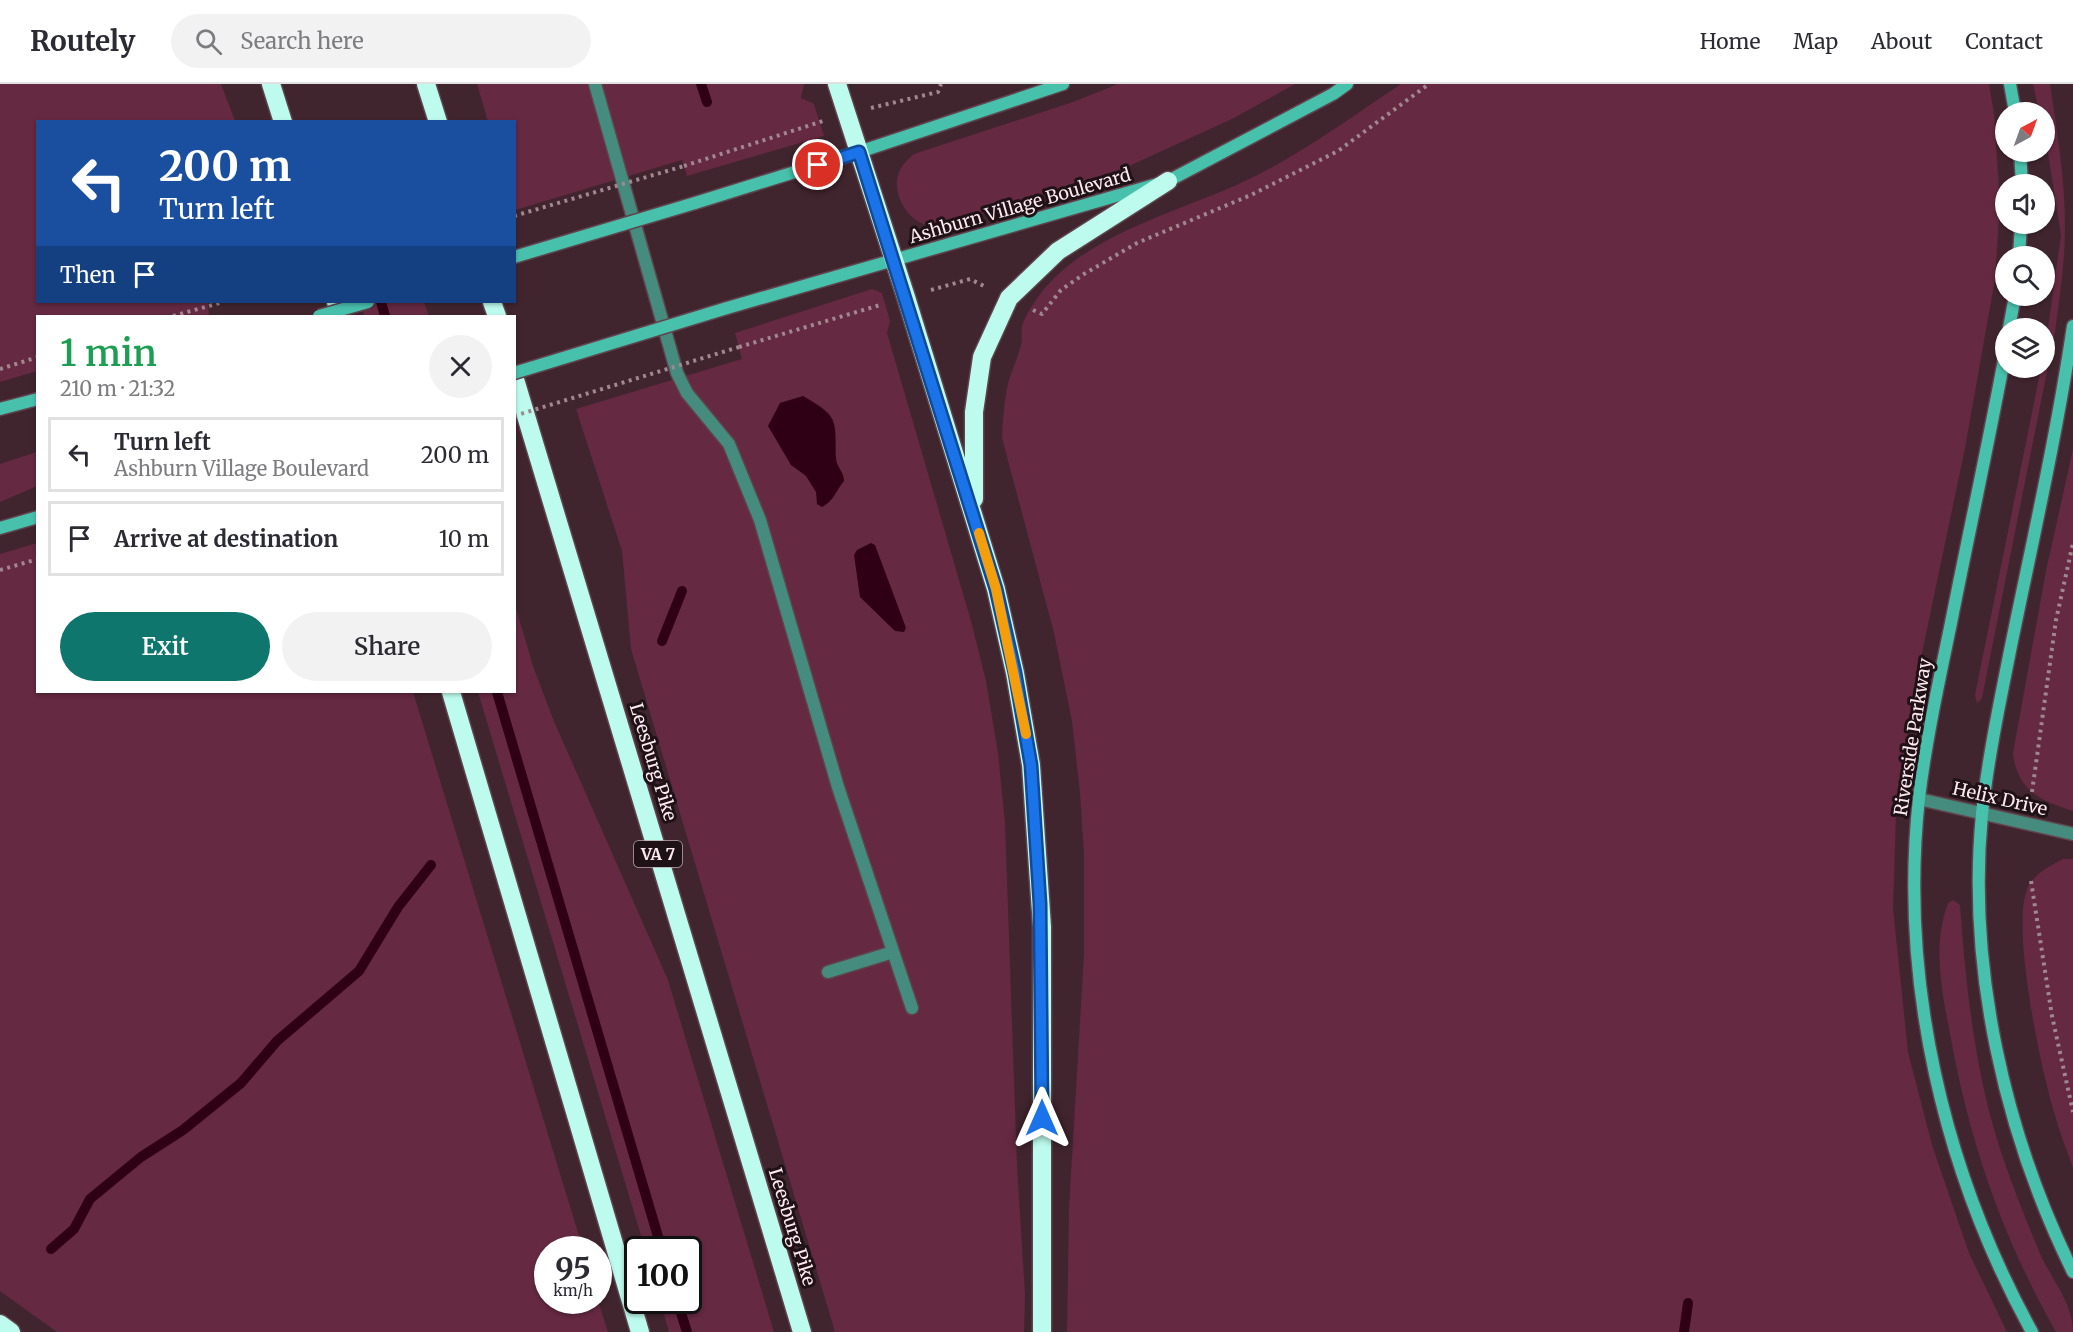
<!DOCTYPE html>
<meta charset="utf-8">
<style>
:root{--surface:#fff;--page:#f2f2f3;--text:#2b2b33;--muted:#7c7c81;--line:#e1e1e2;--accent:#0f766e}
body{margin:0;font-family:Merriweather,serif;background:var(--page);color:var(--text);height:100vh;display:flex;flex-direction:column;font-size:22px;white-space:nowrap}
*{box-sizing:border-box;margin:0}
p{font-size:20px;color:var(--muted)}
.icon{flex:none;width:33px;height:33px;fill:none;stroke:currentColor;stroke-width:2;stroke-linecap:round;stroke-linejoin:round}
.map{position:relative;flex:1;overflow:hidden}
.side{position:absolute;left:36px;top:231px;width:480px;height:378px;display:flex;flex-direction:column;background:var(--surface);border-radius:0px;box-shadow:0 2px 4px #0004}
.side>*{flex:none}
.guide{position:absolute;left:36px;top:36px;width:480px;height:183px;border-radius:0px;box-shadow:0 2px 4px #0004;background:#1a4fa0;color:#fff;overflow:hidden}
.needle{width:39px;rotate:41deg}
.buttons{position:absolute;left:1995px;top:18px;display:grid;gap:12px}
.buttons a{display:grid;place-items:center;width:60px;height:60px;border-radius:50%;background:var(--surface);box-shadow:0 2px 4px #0004;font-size:30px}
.speed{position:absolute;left:534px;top:1152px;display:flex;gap:12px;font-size:30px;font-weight:700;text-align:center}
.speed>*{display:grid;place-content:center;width:78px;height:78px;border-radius:50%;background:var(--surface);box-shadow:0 2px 4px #0004;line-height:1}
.speed small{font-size:15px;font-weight:400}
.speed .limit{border:3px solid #111;border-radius:9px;background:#fff;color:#111}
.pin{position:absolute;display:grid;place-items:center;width:51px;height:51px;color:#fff;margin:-26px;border:3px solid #fff;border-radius:50%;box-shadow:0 2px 6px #0007}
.me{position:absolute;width:66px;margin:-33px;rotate:0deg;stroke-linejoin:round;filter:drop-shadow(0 0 4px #0008)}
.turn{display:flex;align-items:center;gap:21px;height:126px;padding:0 24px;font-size:27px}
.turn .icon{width:78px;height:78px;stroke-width:2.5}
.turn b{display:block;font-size:42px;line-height:51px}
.then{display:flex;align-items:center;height:57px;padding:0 24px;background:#0003;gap:12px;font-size:22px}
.round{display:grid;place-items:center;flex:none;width:63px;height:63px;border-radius:32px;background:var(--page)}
.head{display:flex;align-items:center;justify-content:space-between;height:102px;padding:0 24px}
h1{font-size:36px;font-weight:600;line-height:45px;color:#1e9e55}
.cta{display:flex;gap:12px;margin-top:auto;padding:12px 24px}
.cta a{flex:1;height:69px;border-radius:36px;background:var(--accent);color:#fff;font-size:24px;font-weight:600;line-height:69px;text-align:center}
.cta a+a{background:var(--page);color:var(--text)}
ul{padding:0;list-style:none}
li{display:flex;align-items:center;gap:18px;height:75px;margin:0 12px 9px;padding:0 12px;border:3px solid var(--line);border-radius:0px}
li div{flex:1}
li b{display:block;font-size:22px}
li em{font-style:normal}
header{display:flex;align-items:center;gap:36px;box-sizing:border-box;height:84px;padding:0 30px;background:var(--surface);border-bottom:2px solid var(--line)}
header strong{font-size:28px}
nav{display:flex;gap:33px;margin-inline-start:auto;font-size:21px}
.search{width:420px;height:54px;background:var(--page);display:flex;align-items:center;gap:15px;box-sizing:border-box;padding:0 21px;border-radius:33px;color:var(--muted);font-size:22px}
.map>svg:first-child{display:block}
.green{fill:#652941}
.water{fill:#2f0015}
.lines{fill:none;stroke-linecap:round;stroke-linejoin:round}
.stream{stroke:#2f0015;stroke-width:10}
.service-casing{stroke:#5f444d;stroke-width:15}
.minor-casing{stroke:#5f444d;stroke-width:15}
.secondary-casing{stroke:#5f444d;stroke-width:15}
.motorway-casing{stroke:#5f444d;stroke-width:21}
.path{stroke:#a08890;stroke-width:4;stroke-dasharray:3 4.5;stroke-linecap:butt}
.service{stroke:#468c7e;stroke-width:12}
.minor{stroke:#468c7e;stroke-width:12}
.secondary{stroke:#48c1ac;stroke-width:12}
.motorway{stroke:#bcfbed;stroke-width:18}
.secondary-bridge-casing{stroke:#5f444d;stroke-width:15;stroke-linecap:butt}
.path-bridge{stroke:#a08890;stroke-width:4;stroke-dasharray:3 4.5;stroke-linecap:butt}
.secondary-bridge{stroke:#48c1ac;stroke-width:12}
.route-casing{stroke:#114b97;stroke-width:15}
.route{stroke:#1a73e8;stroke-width:10}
.slow{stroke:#f59e0b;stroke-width:10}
.labels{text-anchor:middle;stroke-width:6;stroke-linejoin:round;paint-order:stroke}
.shield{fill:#1f1217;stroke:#baa8ae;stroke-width:1.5}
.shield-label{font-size:16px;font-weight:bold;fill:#fde9ef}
.street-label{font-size:18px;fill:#fde9ef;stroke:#1f1217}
</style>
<header>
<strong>Routely</strong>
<div class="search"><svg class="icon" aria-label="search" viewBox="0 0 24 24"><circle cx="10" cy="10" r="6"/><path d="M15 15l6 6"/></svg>Search here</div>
<nav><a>Home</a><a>Map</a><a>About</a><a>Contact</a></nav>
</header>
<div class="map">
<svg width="2073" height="1248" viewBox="0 0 2073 1248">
<rect width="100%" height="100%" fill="#41252e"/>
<path class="green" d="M0,0H221L235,37L38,38V218H212L208,219L209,232H38L37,287L0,298Z
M477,0H804L801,14L814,20L824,52L687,92L682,76L515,126L514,38L488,37Z
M1118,0H1295L1234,34L1127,83L946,142C940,142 933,142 927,141C906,136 891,108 899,88C902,81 908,75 914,70L1073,18Z
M1401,0H1989L1994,30L2000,120L1995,195L1965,364L1913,612L1896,731L1893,824L1908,968L1932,1061L1969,1169L2007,1248H1067L1069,1124L1084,870V771L1080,709L1072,637L1054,549L1002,354C1003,335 1004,315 1009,296C1013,284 1018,273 1021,261C1023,254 1020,246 1023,239C1063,148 1187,130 1267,86C1314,61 1357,29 1401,0Z
M2033,0H2050C2057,47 2065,94 2065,142C2065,177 2060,212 2055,247L1982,614L1977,619L1975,611L2041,284H2044L2045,266L2061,151L2045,50L2044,28H2039Z
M872,205L882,209L890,237L887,249L971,537L986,597L998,669L1005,739L1017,1082L1025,1210L1024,1248H835L631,565L622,467L576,325L742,275L735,249Z
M360,218H424L429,232H364Z
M2073,365V727C2040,717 2017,706 2013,669L2046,487Z
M37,368V402L0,418V380Z
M37,459L38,608H413L583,1165L548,1166V1216L598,1217L608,1248H57L0,1207V470Z
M515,521L533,582L553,635L668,896L774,1248H669L660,1217L688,1216V1166L645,1165L478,608H514Z
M2063,775H2073V1084C2067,1066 2059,1047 2054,1028C2041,985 2010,841 2028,803C2035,789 2050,782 2063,775Z
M1953,816L1960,821C1966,905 1975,988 2001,1068C2013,1103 2027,1139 2042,1174C2054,1198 2073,1221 2073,1248H2056C2001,1150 1970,1059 1950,950C1942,908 1932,861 1948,819Z"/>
<path class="water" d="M803,312C840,333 835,336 836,374C836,383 844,387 844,397C836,406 835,416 822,423L817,420L816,408L806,392L791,381L768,342L780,319Z
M871,459L875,461L906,544L904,548L895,547L860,513L854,471L857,466Z"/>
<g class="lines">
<path class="stream" d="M701,0L707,18
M381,218L385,232
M662,557L682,507
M497,608L662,1166
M51,1165L74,1145L90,1115L141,1073L183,1046L241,999L277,957L359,887L398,823L431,781
M677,1216L687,1248
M1684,1248L1688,1219"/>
<g class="service-casing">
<path id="service" d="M595,0L677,289L687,309L729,360L760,436L838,703L912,924
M828,888L893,868"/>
</g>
<g class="minor-casing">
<path id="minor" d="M1919,715L2073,750"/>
</g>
<g class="secondary-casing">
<path id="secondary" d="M2010,0L2015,28
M2020,68L2022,100
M695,119L859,68L1063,0
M2019,172L2021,140
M727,224L1168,97L1333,10L1347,0
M2073,242C2057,349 2033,455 2011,562C2000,617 1988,674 1982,730C1967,884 2005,1050 2073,1188
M2009,244L2015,212
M2006,265C1989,357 1969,448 1951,539C1939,597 1926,656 1919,714C1899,897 1944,1088 2032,1248
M0,325L38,315
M0,444L38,433"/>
</g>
<g class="motorway-casing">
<path id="motorway" d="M271,0L283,38
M426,0L438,38
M837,0L906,213L996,505L1015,589L1031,681L1042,843V1248
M336,218L340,232
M492,218L497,232
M514,292L802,1248
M974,415V328L982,273L1009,214L1058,167L1168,97
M451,608L640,1248
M0,1240L11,1248"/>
</g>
<path class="path" d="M871,24L938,8L941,0
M684,82L823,37
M931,206L970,195L986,203
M1033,226L1042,230L1061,206L1084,190L1137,159L1251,111L1338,67L1429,0
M173,232L223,218
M739,263L880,221
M0,285L38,273
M0,486L38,475
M2032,708L2056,536L2073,459
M2031,797L2052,932L2073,1028"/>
<use href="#service" class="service"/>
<use href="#minor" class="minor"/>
<use href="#secondary" class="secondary"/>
<use href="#motorway" class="motorway"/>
<g class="secondary-bridge-casing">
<path id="secondary-bridge" d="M514,173L695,119
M319,232L368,218
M514,289L727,224"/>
</g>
<path class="path-bridge" d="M514,132L684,82
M514,332L739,263"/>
<use href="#secondary-bridge" class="secondary-bridge"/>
</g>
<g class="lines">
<g class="route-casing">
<path id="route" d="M818,81L859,68L996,505L1015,589L1031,681L1040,820L1042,1034"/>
</g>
<use href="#route" class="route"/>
<path class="slow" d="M979,449L996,505L1026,650"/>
</g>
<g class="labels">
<rect class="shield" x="634" y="757" width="48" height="26" rx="4.5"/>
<g class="shield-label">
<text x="658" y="776">VA 7</text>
</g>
<g class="street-label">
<text transform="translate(1020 122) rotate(-16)" y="6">Ashburn Village Boulevard</text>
<text transform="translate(1913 653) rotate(-81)" y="6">Riverside Parkway</text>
<text transform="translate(653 678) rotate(73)" y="6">Leesburg Pike</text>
<text transform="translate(2000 715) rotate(13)" y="6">Helix Drive</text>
<text transform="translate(792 1143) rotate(73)" y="6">Leesburg Pike</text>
</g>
</g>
</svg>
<div class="buttons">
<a><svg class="needle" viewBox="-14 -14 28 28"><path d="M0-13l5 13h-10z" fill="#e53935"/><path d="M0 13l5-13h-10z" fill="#7c7c81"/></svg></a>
<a><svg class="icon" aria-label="sound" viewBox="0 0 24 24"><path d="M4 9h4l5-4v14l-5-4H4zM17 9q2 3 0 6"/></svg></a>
<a><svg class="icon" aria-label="search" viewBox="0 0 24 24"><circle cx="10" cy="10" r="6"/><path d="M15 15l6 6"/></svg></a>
<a><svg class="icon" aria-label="layers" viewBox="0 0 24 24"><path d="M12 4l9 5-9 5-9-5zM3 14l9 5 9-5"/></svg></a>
</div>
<div class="speed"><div>95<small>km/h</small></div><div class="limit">100</div></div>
<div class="pin" style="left:818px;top:81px;background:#d93025"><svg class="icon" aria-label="arrive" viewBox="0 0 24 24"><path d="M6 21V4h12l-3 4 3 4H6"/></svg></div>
<svg class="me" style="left:1042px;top:1034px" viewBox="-20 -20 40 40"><path d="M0-17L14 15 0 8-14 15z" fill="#1a73e8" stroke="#fff" stroke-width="4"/></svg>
<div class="guide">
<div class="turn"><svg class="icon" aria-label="left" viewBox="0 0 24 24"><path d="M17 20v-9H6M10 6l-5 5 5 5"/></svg><div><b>200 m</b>Turn left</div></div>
<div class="then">Then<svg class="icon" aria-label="arrive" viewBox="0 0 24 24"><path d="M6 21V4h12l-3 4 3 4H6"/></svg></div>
</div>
<section class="side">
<div class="head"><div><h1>1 min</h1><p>210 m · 21:32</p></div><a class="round"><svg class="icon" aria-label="close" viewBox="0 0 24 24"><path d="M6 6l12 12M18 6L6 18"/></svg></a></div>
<ul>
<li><svg class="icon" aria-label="left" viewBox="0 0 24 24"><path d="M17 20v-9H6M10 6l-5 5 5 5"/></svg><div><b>Turn left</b><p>Ashburn Village Boulevard</p></div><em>200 m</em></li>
<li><svg class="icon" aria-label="arrive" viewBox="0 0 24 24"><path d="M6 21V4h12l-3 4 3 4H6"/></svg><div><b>Arrive at destination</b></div><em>10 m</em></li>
</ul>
<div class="cta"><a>Exit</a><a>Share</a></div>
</section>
</div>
